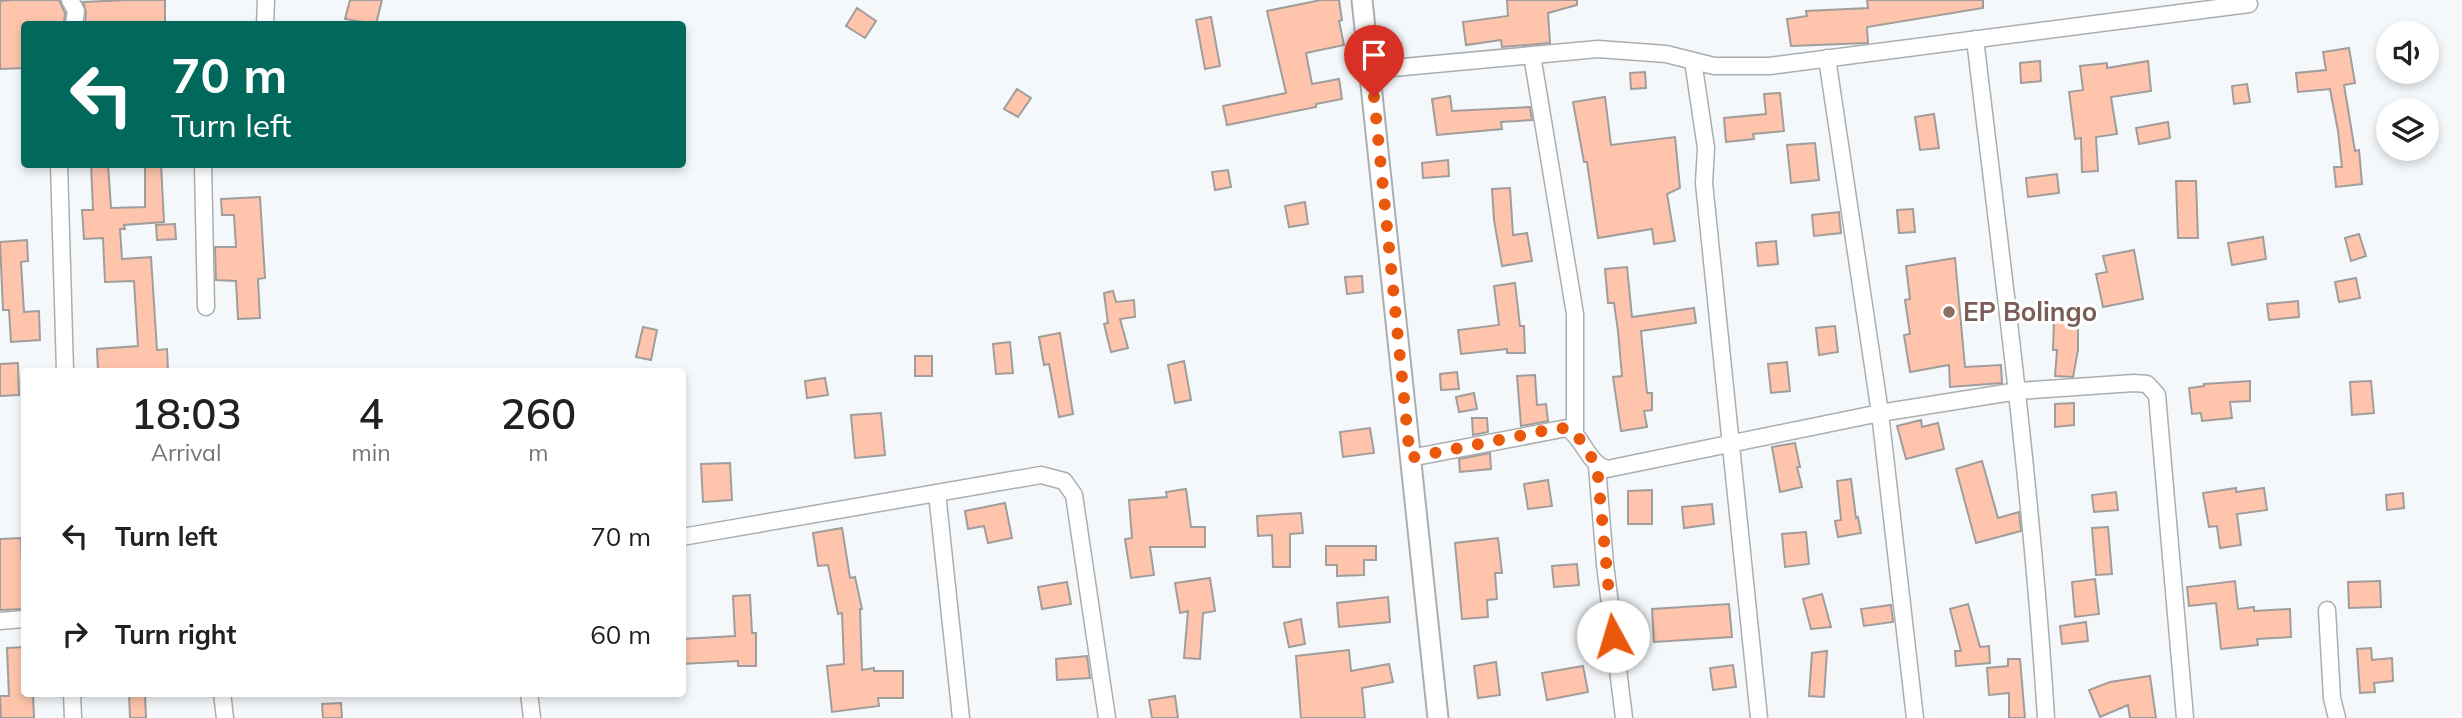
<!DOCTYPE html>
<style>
:root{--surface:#fff;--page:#f2f2f2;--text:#202124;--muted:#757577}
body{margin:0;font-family:Mulish,sans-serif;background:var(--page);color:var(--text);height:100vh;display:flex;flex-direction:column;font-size:26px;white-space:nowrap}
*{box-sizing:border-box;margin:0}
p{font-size:23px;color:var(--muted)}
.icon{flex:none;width:38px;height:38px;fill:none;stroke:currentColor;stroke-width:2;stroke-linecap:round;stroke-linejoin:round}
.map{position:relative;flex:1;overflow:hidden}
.panel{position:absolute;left:21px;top:368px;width:665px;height:329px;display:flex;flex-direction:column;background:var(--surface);border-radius:7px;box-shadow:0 4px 10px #0003}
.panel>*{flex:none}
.banner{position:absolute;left:21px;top:21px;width:665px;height:147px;border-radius:7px;box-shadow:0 4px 10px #0003;background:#00695c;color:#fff;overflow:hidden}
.tools{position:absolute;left:2376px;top:21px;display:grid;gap:14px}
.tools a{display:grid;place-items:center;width:63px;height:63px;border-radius:50%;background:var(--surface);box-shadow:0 4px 10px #0003;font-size:35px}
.pin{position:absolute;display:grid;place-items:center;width:60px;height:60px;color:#fff;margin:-72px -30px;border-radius:50% 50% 50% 0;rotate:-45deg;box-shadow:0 0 7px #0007}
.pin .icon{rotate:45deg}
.me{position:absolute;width:77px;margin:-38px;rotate:354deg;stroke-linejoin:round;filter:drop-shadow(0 0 5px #0008)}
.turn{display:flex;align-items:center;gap:24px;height:147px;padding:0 35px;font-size:32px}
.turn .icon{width:91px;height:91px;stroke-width:2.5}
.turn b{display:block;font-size:49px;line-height:60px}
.eta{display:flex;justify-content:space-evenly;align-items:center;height:119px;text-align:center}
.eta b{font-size:42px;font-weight:600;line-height:49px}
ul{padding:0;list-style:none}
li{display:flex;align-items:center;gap:21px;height:98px;padding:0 35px}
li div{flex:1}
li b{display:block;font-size:26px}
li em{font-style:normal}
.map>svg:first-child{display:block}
.building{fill:#fec5ac;stroke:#a19d9c;stroke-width:2}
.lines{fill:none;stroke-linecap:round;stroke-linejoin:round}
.minor-casing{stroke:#abaeb1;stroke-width:19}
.tertiary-casing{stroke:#abaeb1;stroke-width:23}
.minor{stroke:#fff;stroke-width:16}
.tertiary{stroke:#fff;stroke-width:19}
.route{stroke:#ea580c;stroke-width:12;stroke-dasharray:0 21.6}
.education-dot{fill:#8d6e63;stroke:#fff;stroke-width:2.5}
.labels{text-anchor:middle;stroke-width:6;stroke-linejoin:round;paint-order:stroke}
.education-label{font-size:26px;font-weight:bold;fill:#785e54;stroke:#fff;text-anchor:start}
</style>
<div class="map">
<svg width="2462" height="718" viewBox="0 0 2462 718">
<rect width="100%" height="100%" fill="#f5f8fb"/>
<path class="building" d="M13,0H59L65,13L64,24H24V68L0,69V1Z
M127,0H165V24H85L86,12L83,2Z
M350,0H382L376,24L345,19Z
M1321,0H1339L1342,20L1339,21L1344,45L1306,53L1312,84L1339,79L1342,99L1316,104V107L1227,125L1223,106L1286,93L1267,11Z
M1507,0H1577V5L1548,13L1550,43L1502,47L1501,40L1466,45L1463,22L1508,16Z
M1867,0H1983V8L1867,27L1868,43L1791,46L1787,19L1807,16L1806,11L1868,8Z
M857,8L876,21L865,38L846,26Z
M1211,17L1220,66L1205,69L1196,20Z
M2349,48L2355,83L2344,85L2355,151L2359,150L2362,184L2336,187L2334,167H2342L2338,131L2330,89L2298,92L2296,73L2326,70L2323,52Z
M2040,61L2041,81L2021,83L2020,63Z
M2148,61L2151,91L2111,97L2117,134L2096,137L2098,171L2082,172L2081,138L2075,139L2069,92L2083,90L2080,66L2107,63V68Z
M1645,72L1646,88L1631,89L1630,73Z
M2247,84L2250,102L2234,104L2232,86Z
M1017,89L1031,98L1018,117L1004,109Z
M1780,93L1784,131L1753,134L1754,139L1726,142L1724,118L1766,114L1764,94Z
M1450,96L1452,111L1530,107L1532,120L1501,122L1502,129L1437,135L1432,99Z
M1605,97L1611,145L1675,137L1680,188L1667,194L1675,241L1654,244L1652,229L1598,238L1587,162H1584L1573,102Z
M1934,114L1939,148L1920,150L1915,117Z
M2168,122L2170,138L2139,144L2136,128Z
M1815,143L1819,180L1791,183L1787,145Z
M1448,160L1449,176L1423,178L1422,163Z
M91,164H108L111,208L145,207V164H161L164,222L124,225L125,229H120L122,259L151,257L157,350L167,349L168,371H98L97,349L138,346L134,281L105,282L103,238L84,239L82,210H93Z
M1228,170L1231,187L1215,190L1212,172Z
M2057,174L2059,193L2028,197L2026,178Z
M2176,181H2196L2198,238H2178Z
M1510,188L1513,235L1527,233L1532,261L1502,266L1494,220L1492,189Z
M260,197L265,278L258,279L260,318L238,319L236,281L216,280L215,247H236L234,215H222L221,199Z
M1305,202L1308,224L1289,227L1285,206Z
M1913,209L1915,232L1899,233L1897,210Z
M1839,212L1841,233L1814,236L1812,215Z
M175,224L176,239L157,240L156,225Z
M2359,234L2366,256L2351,261L2345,238Z
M2263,237L2266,259L2232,265L2228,243Z
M27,240L28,261L21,262L24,312L39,311L40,340L11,342L9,310H3L0,242Z
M1776,241L1778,264L1758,266L1756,243Z
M2134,250L2143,299L2103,307L2096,274L2107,272L2103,256Z
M1955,258L1965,367L2001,365L2002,383L1950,387L1949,365L1910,372L1904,335L1910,334L1905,300L1910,299L1906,266Z
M1627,267L1632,317L1694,308L1696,323L1641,331L1647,393H1652V410L1644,411L1647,427L1621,431L1613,377L1622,376L1618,331L1614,303H1608L1605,269Z
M1362,276L1363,292L1347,294L1345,277Z
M2356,278L2360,298L2339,302L2335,282Z
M1515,283L1520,326H1524L1525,353H1507V349L1461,354L1458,330L1499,325L1494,286Z
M1113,291L1116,302L1134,300L1135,317L1120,319L1128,348L1111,352L1104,324L1108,323L1104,293Z
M2298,301L2299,317L2269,320L2267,304Z
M2054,320H2078V350L2073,377L2055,376L2057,350H2053Z
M1835,326L1838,352L1819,355L1816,328Z
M643,327L657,330L651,360L636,357Z
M1060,333L1073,414L1059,417L1049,364L1044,365L1039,337Z
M1010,342L1013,373L996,374L993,344Z
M915,356H932V376H915Z
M1184,361L1191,400L1175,403L1168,365Z
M1787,362L1790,391L1771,393L1768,364Z
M18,363L19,395L0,396V364Z
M1457,372L1459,389L1441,390L1440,374Z
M1535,375L1537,405L1546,404L1548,421L1521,426L1517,376Z
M825,378L828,395L807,398L805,381Z
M2250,381V401L2230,402L2232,418L2202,421L2201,413L2192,414L2189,388L2204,386V384Z
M2371,381L2374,413L2352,415L2350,382Z
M1474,393L1477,409L1459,412L1456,397Z
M2074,403V425L2055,427V404Z
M881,413L885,455L855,458L851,415Z
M1472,418H1487L1488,432L1473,435Z
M1921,420L1922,427L1938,423L1944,449L1906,459L1897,426Z
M1370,428L1374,453L1343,457L1340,432Z
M1795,443L1800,467H1797L1802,487L1780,492L1772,447Z
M1490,453L1491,469L1460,472L1459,459Z
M1982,461L1998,518L2019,512L2021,531L1976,543L1956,469Z
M730,463L732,500L703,502L701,464Z
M1851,479L1856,518L1858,517L1861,533L1838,537L1835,521L1841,520L1837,481Z
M1548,480L1552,506L1528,509L1524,484Z
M2236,488V492L2264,488L2267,510L2237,514L2241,545L2220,548L2217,526L2209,527L2203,493Z
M1186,489L1191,527H1205V547H1150L1154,575L1131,578L1125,539L1132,538L1129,500L1167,497L1166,492Z
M1652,490V524H1628V491Z
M2116,492L2118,510L2094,512L2092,495Z
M2403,493L2404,508L2387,510L2386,495Z
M1005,503L1012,538L988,543L984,526L968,529L965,511Z
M1712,504L1714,524L1684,528L1682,507Z
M1301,513L1303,533L1290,534V567H1273L1272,535L1258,536L1257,516Z
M2108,527L2112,574L2096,575L2092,528Z
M842,528L850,578L855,577L862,609H860L862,670L874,668V671H903V698H878L879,706L832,712L827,666L844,664L842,613L838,614L828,565L818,566L813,533Z
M1806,532L1809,564L1785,567L1782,534Z
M21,538L24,609L0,610V539Z
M1498,538L1502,573H1495L1497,599L1487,600L1488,617L1462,619L1455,543Z
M1326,546H1376V560H1364V575L1337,576V565H1326Z
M1577,564L1579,585L1554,587L1552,566Z
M1210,578L1215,611L1203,613L1200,659L1184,658L1188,611L1180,613L1175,583Z
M2095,579L2099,614L2075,617L2072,582Z
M2235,581L2238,609L2254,607V611L2290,609L2291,637L2257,639L2258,645L2221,649L2216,603L2189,606L2187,587Z
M2380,581L2381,607L2349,608L2348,582Z
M1067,582L1071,604L1042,609L1038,587Z
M1822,594L1831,627L1811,629L1803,599Z
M750,595L752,633H756V666H738V661L682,664V639L735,636L733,596Z
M1388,597L1390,622L1339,627L1337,603Z
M1729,604L1732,637L1654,642L1652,609Z
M1968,604L1980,647L1989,646L1990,663L1956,666L1955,651H1961L1950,609Z
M1891,605L1893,622L1864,626L1861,609Z
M1301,619L1305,644L1289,647L1284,623Z
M2086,622L2088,641L2062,644L2060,626Z
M24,647V695L33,694L34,718H1L0,696H9L7,648Z
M2371,648L2372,660L2392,658L2393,681L2374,683L2375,692L2360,693L2357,649Z
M1349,650L1351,671L1389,664L1393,682L1362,688L1365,718H1301L1296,656Z
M1827,651L1824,697L1809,696L1812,653Z
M1087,656L1090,678L1057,680L1056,659Z
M2008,659H2020L2025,718H2009V693L1989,695L1987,668L2008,666Z
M1496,662L1500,695L1478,698L1474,666Z
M1733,665L1736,687L1713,690L1710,668Z
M1583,666L1588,692L1547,700L1542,673Z
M2150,676L2156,718H2130L2128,705L2100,717L2089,690L2110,682Z
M129,693H145L146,718H130Z
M1175,696L1178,718H1152L1149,700Z
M341,703L342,718H323L322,704Z"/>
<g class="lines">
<g class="minor-casing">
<path id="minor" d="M70,0L76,11L74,24
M265,24L266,0
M1975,39C2002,265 2032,491 2046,718
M1532,55L1575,314V432
M1827,58L1880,413L1915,718
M1693,61L1706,148L1704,183L1759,718
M1371,70L1598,49L1666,54L1714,66H1769L2249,4
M59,164L65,371
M203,164L206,307
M1410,458L1567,428C1584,438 1587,463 1607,469L1880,413L2018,391L2134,383L2147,384L2157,395L2185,718
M1597,466L1605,564L1624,718
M937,493L961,718
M682,537L1041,475L1064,481L1074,495L1107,718
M2327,610L2332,698L2337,718
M0,621L24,619
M72,693L73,718
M222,693L225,718
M529,693L532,718"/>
</g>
<g class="tertiary-casing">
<path id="tertiary" d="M1362,0L1438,718"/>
</g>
<use href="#minor" class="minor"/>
<use href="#tertiary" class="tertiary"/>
</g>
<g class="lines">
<path class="route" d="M1374,97L1410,458L1553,429L1567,428L1575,432L1597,466L1613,636"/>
</g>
<circle class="education-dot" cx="1949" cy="312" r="7"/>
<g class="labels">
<g class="education-label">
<text x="1963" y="321">EP Bolingo</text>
</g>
</g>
</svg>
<div class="tools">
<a><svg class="icon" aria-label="sound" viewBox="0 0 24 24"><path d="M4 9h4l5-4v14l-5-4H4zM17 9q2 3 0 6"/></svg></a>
<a><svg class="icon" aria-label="layers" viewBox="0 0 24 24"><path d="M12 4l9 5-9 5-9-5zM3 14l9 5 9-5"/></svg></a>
</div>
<div class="pin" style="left:1374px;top:97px;background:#d93025"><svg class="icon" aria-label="arrive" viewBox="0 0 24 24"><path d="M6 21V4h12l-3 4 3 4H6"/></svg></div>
<svg class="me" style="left:1613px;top:636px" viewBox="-20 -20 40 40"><circle r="19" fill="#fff"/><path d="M0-13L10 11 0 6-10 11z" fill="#ea580c"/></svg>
<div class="banner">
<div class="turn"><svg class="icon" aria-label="left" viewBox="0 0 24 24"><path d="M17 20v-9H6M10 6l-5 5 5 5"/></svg><div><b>70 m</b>Turn left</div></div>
</div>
<section class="panel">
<div class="eta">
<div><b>18:03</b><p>Arrival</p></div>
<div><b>4</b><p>min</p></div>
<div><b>260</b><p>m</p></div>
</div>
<ul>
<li><svg class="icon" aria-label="left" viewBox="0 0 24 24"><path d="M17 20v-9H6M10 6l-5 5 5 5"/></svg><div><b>Turn left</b></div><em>70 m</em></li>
<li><svg class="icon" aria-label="right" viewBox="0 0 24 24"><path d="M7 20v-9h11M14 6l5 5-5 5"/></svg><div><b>Turn right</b></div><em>60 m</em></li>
</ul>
</section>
</div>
